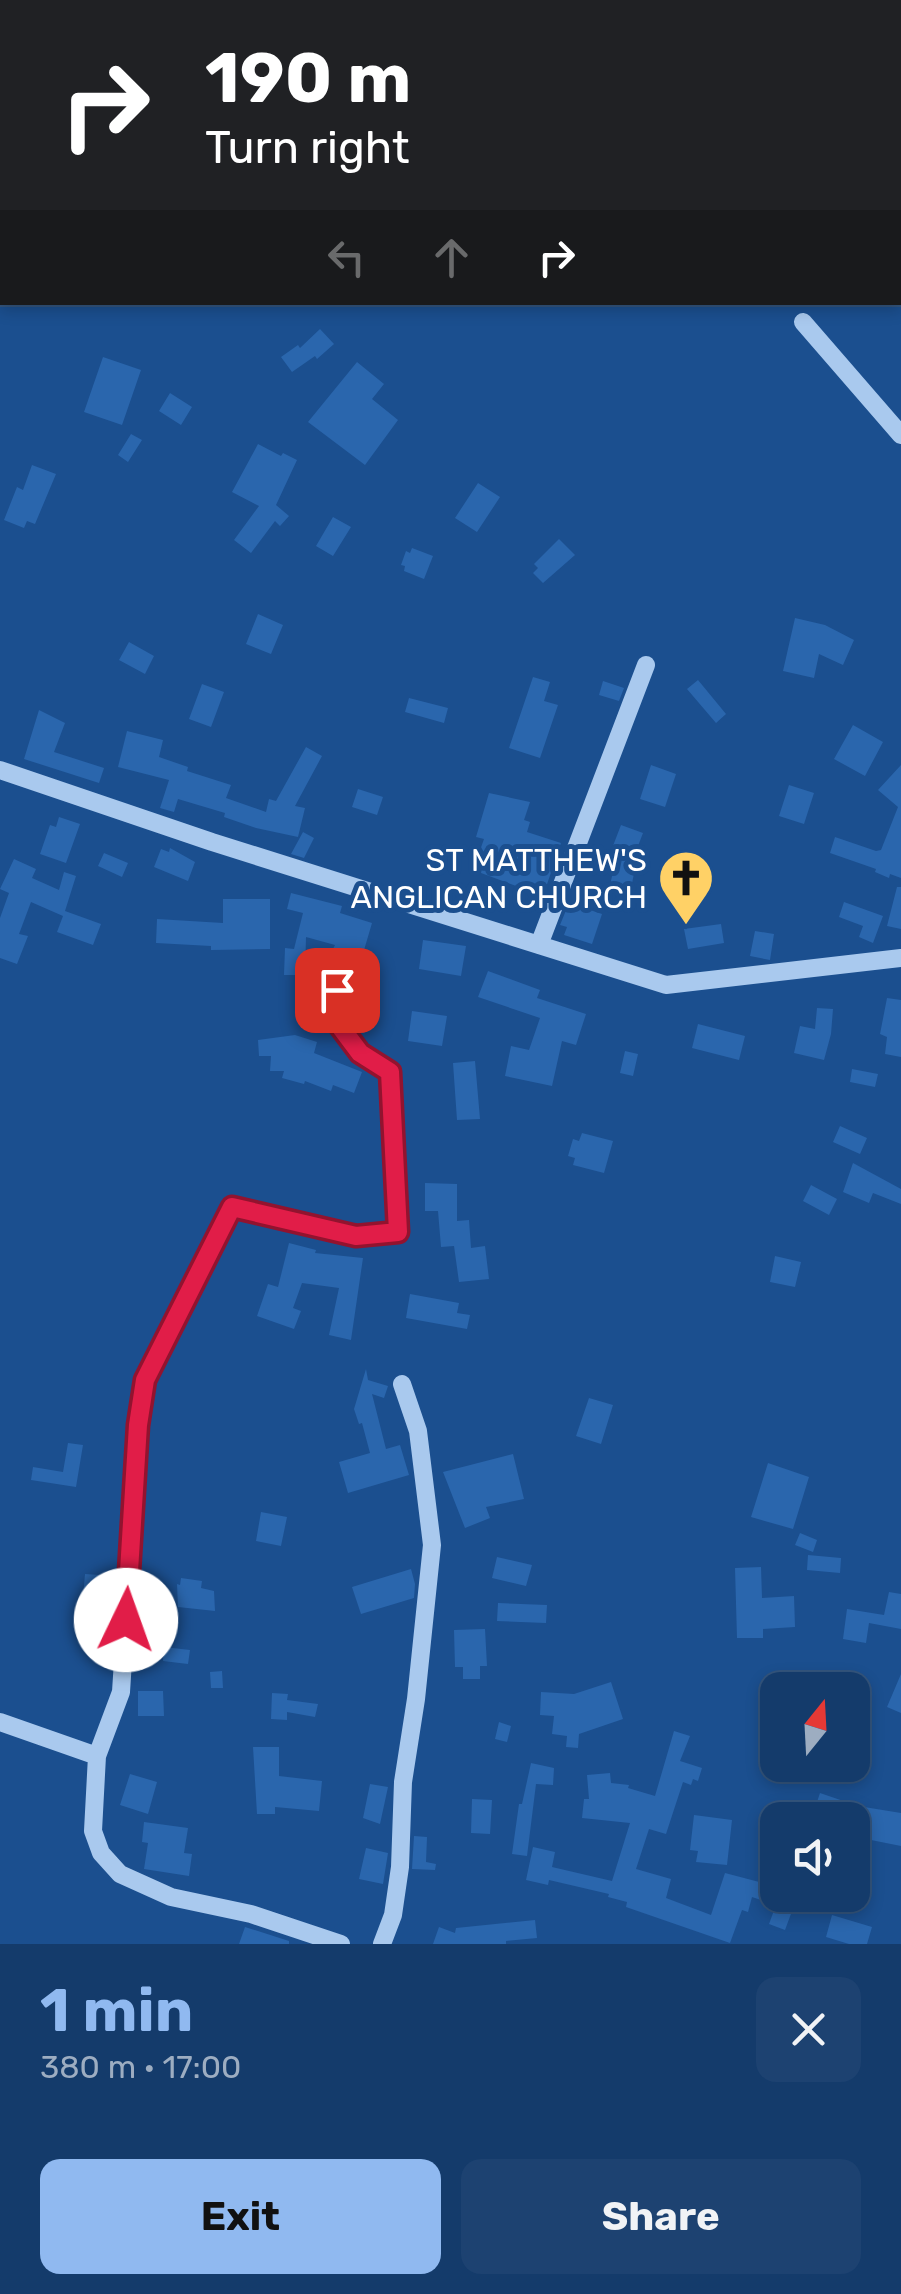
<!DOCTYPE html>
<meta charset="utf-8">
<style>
:root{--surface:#143b6b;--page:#1d4271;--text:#f1f3f6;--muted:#9dadc1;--line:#33557e;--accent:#90b9f0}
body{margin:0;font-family:Rubik,sans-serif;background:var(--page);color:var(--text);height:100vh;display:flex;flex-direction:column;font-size:38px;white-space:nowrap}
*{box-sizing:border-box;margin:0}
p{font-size:32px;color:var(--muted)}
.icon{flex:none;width:55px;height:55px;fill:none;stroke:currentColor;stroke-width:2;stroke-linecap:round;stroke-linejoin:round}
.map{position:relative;height:1944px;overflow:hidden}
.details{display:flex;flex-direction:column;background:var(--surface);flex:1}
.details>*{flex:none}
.guide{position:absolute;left:0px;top:0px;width:902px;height:305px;box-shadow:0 5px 15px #0003,0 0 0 2px var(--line);background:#202124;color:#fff;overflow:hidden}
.needle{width:65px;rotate:18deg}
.tools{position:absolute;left:760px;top:1672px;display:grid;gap:20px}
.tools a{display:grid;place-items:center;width:110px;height:110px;border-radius:20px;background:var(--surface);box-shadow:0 5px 15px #0003,0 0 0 2px var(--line);font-size:50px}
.pin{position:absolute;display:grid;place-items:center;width:85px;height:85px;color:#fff;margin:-42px;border-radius:20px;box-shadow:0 5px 15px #0006}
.me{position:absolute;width:110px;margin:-55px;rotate:3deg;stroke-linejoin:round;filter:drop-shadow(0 0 8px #0008)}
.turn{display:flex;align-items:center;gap:35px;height:210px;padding:0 40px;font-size:45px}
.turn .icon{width:130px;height:130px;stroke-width:2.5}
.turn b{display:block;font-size:70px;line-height:85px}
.lanes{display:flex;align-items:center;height:95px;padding:0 40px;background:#0003;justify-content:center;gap:50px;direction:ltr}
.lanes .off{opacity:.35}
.round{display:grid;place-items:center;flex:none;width:105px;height:105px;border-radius:20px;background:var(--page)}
.headline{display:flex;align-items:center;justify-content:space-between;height:170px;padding:0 40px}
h1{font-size:60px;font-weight:700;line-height:75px;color:var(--accent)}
.cta{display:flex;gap:20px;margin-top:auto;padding:20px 40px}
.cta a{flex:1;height:115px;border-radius:20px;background:var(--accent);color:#111;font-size:40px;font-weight:700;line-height:115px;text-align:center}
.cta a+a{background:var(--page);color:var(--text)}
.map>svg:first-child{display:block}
.building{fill:#2a66ad}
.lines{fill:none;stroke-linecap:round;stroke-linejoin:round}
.minor{stroke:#a9c9ee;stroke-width:18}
.route-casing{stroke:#92132f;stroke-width:25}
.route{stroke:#e11d48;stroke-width:18}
.labels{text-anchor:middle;stroke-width:10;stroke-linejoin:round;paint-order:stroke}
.poi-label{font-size:32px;fill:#fff;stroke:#1b4f8f;text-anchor:end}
</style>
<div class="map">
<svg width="901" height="1944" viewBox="0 0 901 1944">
<rect width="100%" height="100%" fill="#1b4f8f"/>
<path class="building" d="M320,329L334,344L317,359L315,356L292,372L281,357L298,345L300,348Z
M103,357L141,370L122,425L84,412Z
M357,362L384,384L372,399L398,420L365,465L308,422Z
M170,393L192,407L181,425L159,411Z
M131,434L142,440L128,462L118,455Z
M258,444L281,456L283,453L297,460L276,505L289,516L280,526L275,521L251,553L234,540L259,506L232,492Z
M32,465L56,474L35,524L27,521L24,528L4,520L17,487L23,490Z
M478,483L500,497L477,532L455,518Z
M333,517L351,527L333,556L316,546Z
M559,539L575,555L543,583L533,573L538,568L534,564Z
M412,548L433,556L424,579L404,571L405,566L401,565L406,551L410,553Z
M258,614L283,625L271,654L246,644Z
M795,618L825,625L854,640L843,665L819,654L814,678L783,671Z
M129,642L154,656L145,674L119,660Z
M533,677L550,682L544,701L558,705L540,758L509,748Z
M698,680L726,714L716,723L687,689Z
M603,681L624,688L619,701L599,695Z
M202,684L224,692L211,727L189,719Z
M409,698L448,708L444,723L405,712Z
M39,710L65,723L54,752L104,768L99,783L24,759Z
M853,725L883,742L865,776L834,759Z
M127,731L163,740L159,757L188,767L187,771L231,785L226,798L266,812L269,799L276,801L306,747L322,756L295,806L305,808L298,837L256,828L224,817L225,813L178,799L174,812L160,808L169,780L118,767Z
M651,765L676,774L665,807L640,799Z
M901,765V878L890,874L889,878L875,872L876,869L830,853L835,837L876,851L881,850L898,807L878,790Z
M789,785L814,793L804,824L779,816Z
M358,789L383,797L377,815L352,807Z
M489,793L530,802L524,820L530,822L527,832L561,843L543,896L473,870L484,839L476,837Z
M59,817L80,824L66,863L40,854L50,825L56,827Z
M621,825L643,833L630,867L635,868L630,894L609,890L617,853L611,851Z
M303,832L314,838L304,858L291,854Z
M170,848L195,862L188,881L154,867L161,849L169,852Z
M104,853L128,863L122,877L98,866Z
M14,859L36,869L32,878L59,890L64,872L76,876L65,911L101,924L93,945L57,932L63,916L31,902L19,934L28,936L17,964L0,958V918L9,893L0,889Z
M897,887H901V929L887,926Z
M291,893L342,906L340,913L372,923L362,957L333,949L335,945L306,937L305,975H284L285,948L294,949L303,913L287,909Z
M223,899H270V949L211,950V946L156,943L157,919L223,923Z
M844,902L883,916L873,943L859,937L863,926L839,917Z
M569,903L602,914L592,944L564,935L567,927L560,925Z
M721,924L724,943L688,949L684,929Z
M755,931L774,934L770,960L750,956Z
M423,940L466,946L461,976L419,969Z
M488,971L540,990L537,998L586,1014L576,1045L562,1041L552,1086L505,1076L511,1046L529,1050L540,1018L478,997Z
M887,998L901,1000V1057L885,1054L887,1037L880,1034Z
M817,1008L833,1009L831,1034L824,1060L794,1053L800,1026L815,1029Z
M412,1011L447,1016L442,1046L408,1041Z
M698,1024L745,1036L739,1060L692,1048Z
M295,1035L317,1042L314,1053L362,1072L354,1093L333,1085L331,1091L305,1081L304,1084L282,1078L284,1071H270L271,1056H259L258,1040Z
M625,1051L638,1054L633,1076L620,1073Z
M475,1061L480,1119L457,1120L453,1063Z
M852,1069L878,1074L875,1087L850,1082Z
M840,1126L867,1138L860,1154L833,1142Z
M582,1133L613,1141L604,1173L573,1165L575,1158L568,1156L573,1139L579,1141Z
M853,1163L901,1189V1204L873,1193L869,1203L843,1192Z
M425,1183L457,1184V1221L469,1220L471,1248L485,1246L489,1279L459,1282L454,1246L441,1247L438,1211H425Z
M811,1185L837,1199L829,1215L803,1201Z
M289,1243L316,1250L315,1253L363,1258L351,1340L329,1335L339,1288L302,1283L293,1308L301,1311L294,1329L257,1316L268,1284L278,1287Z
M775,1256L801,1262L795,1287L770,1282Z
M410,1294L459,1303L457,1313L470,1315L467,1329L406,1318Z
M366,1369L368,1380L388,1386L384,1398L372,1394L386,1449L400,1445L409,1475L348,1493L339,1462L370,1453L362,1423L359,1424L354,1409Z
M589,1398L613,1405L601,1444L576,1436Z
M68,1443L83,1445L76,1487L31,1480L33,1467L63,1472Z
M513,1454L524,1499L486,1507L490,1518L465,1528L443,1472Z
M768,1463L809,1477L793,1529L751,1517Z
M261,1512L287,1517L281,1546L256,1541Z
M800,1533L817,1540L813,1552L795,1545Z
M808,1555L841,1558L840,1573L807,1570Z
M497,1557L532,1565L526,1586L492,1578Z
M761,1567L762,1598L794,1596L795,1627L763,1629V1638H737L735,1568Z
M411,1569L415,1584L414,1598L361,1614L352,1587Z
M85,1574L116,1576L114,1599L83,1597Z
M181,1578L202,1581L201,1588L214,1591L215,1611L178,1607L177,1584L180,1585Z
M889,1592L901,1594V1629L869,1623L866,1643L843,1639L847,1609L884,1615Z
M498,1603L547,1605L546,1623L497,1621Z
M485,1629L487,1666H480V1679H463V1667H455L454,1630Z
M164,1647L190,1650L188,1664L163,1661Z
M222,1671L223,1688H211L210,1672Z
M901,1674V1713L887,1707Z
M611,1682L623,1719L579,1734L578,1748L566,1747L567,1736L552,1734L554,1716L540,1715L541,1692L574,1694Z
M138,1691H163L164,1716H138Z
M272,1693L288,1694L287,1700L318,1704L315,1717L287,1712V1720L271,1719Z
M499,1722L511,1726L507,1742L495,1739Z
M674,1731L690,1736L680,1761L702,1768L698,1781L693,1779L691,1785L683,1782L666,1834L649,1829L636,1869L671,1879L666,1898L711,1915L725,1873L778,1887V1895H798L785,1930L769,1924L776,1905L752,1897L748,1912L742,1910L730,1943L626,1907L627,1902L608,1897L609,1894L549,1880L548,1885L526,1880L533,1847L555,1852L552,1867L612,1881L630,1823L582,1818L584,1799H589L587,1775L610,1773L611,1783L629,1785L628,1788L655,1796Z
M253,1747H279V1776L322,1781L319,1811L275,1807V1814H257Z
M852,1748L868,1752L865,1765L852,1762Z
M531,1763L554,1768L553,1785L536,1784L527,1856L512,1854L519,1804H522Z
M785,1765H832L826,1781Z
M130,1774L157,1782L148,1814L120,1805Z
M370,1784L388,1787L380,1824L363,1818Z
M820,1793L858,1806L901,1813V1846L871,1840L866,1859L852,1855V1820H811Z
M472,1799L492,1800L490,1834L471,1833Z
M694,1815L732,1820L727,1865L696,1862L698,1851L690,1850Z
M144,1822L188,1828L184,1853L192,1854L189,1876L144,1869L148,1843L142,1842Z
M414,1836L427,1837L426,1862L436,1864L435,1870L412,1869Z
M366,1848L388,1853L383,1884L359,1879Z
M832,1915L872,1927L867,1944H849L826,1937Z
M535,1920L537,1938L506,1941V1944H433L439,1927L455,1933L456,1928Z
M245,1927L289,1941V1944H239Z"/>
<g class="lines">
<path class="minor" d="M244,0L245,2
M803,322L901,435
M0,770L212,842L666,985L901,958
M539,945L646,665
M341,964L333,1017L360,1053L390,1072L398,1232L356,1236L232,1207L145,1380L138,1425L121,1692L97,1756L93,1831L101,1853L120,1874L171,1897L251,1914L341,1944
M0,1722L97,1756
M382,1944L393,1915L400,1867L403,1782L416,1699L432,1545L418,1431L402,1384"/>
</g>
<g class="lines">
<g class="route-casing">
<path id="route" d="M126,1620L138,1425L145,1380L232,1207L356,1236L398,1232L390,1072L360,1053L333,1017L337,990"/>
</g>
<use href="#route" class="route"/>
</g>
<defs>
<g id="church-pin" transform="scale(2.875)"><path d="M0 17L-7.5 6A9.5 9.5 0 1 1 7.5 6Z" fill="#ffd166" stroke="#1b4f8f"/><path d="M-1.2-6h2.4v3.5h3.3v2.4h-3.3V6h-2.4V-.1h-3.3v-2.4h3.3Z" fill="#111"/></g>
</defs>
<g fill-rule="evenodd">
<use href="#church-pin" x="686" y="878"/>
</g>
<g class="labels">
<g class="poi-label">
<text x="647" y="871">ST MATTHEW'S<tspan x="647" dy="37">ANGLICAN CHURCH</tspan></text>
</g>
</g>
</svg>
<div class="tools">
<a><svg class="needle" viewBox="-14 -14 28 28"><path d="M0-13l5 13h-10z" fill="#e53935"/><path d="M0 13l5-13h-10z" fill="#9dadc1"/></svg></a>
<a><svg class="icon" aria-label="sound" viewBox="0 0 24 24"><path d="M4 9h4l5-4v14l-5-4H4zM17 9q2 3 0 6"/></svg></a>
</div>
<div class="pin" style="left:337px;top:990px;background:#d93025"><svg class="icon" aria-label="arrive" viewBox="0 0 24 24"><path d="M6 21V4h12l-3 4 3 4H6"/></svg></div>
<svg class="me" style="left:126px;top:1620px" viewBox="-20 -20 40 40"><circle r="19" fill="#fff"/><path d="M0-13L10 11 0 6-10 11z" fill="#e11d48"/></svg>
<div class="guide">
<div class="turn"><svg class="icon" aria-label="right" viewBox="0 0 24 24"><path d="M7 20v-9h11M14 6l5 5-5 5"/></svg><div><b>190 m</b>Turn right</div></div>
<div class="lanes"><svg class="icon off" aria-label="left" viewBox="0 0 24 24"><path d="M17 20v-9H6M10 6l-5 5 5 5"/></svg><svg class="icon off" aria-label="ahead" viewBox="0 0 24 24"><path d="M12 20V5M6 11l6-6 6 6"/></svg><svg class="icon" aria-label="right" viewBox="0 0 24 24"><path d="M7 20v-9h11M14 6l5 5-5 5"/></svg></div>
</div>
</div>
<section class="details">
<div class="headline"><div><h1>1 min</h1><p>380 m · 17:00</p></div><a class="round"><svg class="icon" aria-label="close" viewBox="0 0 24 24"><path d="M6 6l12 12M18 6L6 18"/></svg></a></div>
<div class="cta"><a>Exit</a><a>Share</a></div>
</section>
